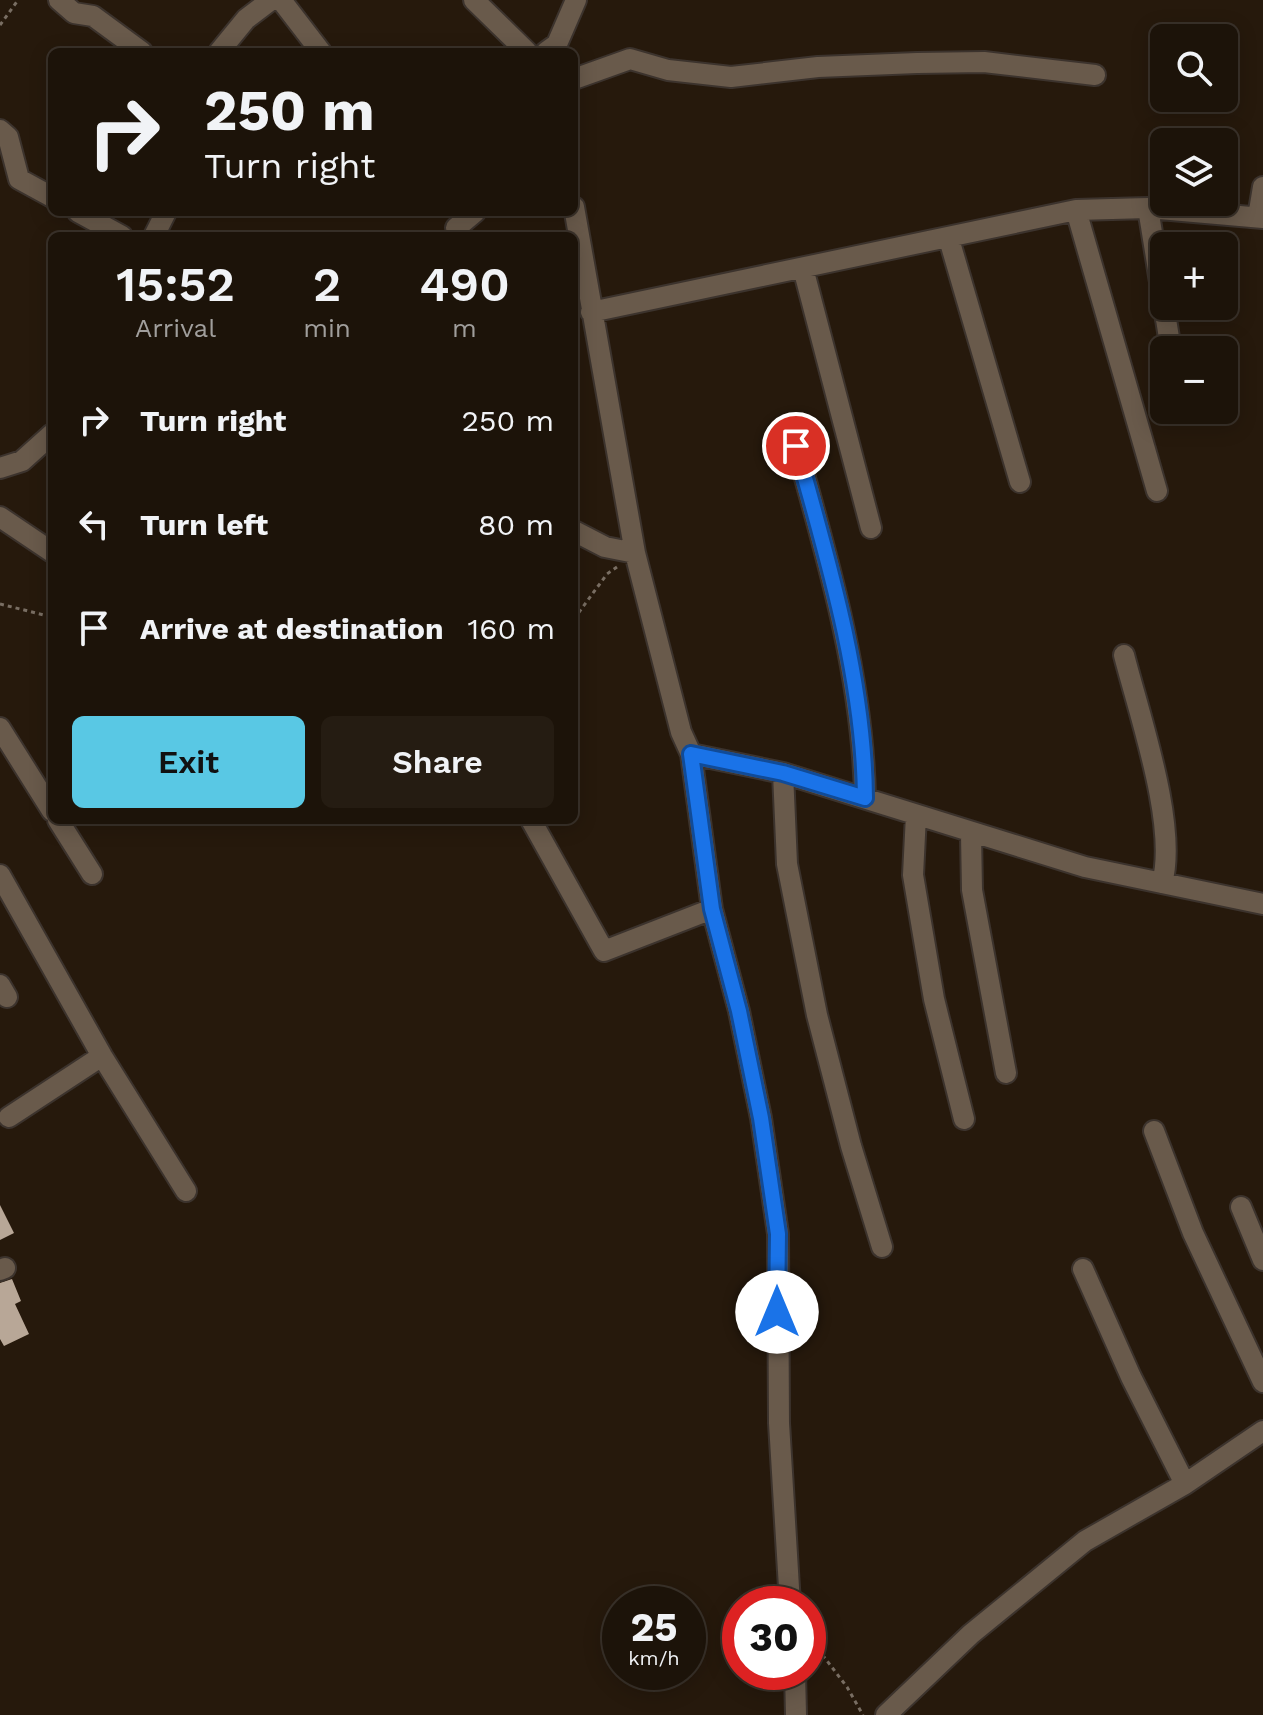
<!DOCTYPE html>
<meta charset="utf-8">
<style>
:root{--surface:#1c1309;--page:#251c12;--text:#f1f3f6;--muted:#a09e9c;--line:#3a322a;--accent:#59c8e4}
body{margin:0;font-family:"Work Sans",sans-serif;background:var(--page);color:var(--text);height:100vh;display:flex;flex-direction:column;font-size:30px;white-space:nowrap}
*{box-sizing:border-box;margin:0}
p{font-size:26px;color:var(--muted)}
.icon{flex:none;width:44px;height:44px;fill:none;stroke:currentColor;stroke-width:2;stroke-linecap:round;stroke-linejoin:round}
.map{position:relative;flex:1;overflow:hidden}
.side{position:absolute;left:48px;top:232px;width:530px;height:592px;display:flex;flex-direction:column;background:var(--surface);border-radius:12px;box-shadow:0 4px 20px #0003,0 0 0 2px var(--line)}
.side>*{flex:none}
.top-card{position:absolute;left:48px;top:48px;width:530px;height:168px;border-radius:12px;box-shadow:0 4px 20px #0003,0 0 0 2px var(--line);background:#1c1309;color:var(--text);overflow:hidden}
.fabs{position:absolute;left:1150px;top:24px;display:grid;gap:16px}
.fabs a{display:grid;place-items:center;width:88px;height:88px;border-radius:12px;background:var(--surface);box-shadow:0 4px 20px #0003,0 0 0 2px var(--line);font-size:40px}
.speed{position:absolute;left:602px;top:1586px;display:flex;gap:16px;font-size:40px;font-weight:700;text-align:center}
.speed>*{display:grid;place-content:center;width:104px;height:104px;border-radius:50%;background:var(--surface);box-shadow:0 4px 20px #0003,0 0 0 2px var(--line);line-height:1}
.speed small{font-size:20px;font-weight:400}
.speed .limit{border:12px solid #d22;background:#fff;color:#111}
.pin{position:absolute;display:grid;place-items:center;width:68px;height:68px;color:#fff;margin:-34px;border:4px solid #fff;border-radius:50%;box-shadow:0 2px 8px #0007}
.me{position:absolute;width:88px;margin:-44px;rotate:0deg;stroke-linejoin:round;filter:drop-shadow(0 0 6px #0008)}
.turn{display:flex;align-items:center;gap:28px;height:168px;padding:0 24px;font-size:36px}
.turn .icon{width:104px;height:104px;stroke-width:2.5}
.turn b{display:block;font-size:56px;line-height:68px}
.eta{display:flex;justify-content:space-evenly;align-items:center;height:136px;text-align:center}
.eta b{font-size:48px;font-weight:600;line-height:56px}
.cta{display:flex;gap:16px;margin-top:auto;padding:16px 24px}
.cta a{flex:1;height:92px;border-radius:12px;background:var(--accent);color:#111;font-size:32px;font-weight:600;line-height:92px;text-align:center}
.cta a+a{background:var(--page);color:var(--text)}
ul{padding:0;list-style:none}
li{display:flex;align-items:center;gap:24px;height:104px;padding:0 24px}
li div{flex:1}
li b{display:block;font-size:30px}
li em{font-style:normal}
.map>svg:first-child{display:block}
.building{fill:#b8a797}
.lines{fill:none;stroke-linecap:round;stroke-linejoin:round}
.minor-casing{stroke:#3c332d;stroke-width:24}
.path{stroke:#796e63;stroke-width:3;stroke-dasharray:4 4;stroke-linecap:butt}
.minor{stroke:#695a4b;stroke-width:20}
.route-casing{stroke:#114b97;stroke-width:20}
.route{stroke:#1a73e8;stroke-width:14}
</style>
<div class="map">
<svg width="1263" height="1715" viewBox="0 0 1263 1715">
<rect width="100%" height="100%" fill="#26190c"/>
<path class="building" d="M0,1205L14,1233L0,1240Z
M12,1279L21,1301L15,1304L29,1334L4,1346L0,1339V1283Z"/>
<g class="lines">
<g class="minor-casing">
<path id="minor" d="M59,0L74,13L93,16L142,52
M281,0L321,52
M474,0L527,52
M219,52L246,19L271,0
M546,52L557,44L576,0
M574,79L630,59L668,70L731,77L818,67L917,63L984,62L1095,75
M0,130L8,137L19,179L52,197
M574,207L635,553L681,732L691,754L783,773L1085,867L1263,904
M1148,208L1171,350
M1076,210L1157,491
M78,212L122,236
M1258,217L1263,187
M456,228L475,212
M154,236L166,212
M949,239L1020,482
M803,268L871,528
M591,312L1076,210L1148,208L1263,218
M796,446C828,560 863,679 865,798
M0,468L22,461L52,434
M0,517L52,552
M574,531L605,547L635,553
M1124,655C1139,714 1178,826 1162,883
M0,728L52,811
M691,754L712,909L739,1011L761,1118L778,1234L779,1423L790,1604
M783,773L787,864L817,1015L851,1146L882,1247
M916,815L913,875L934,999L964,1119
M58,820L92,874
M531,820L604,951L712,909
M971,834L972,890L1006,1073
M0,875L102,1056L186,1191
M0,985L7,997
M9,1117L102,1056
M1154,1131L1193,1233L1263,1382
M1241,1207L1263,1260
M1083,1269L1131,1377L1185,1484
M0,1270L5,1268
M795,1672L796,1715
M886,1715L971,1634L1085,1541L1185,1484L1263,1431"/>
</g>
<path class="path" d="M0,25L18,0
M0,604L52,617
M574,619L607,574L617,567
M236,820L256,823
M808,1636L847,1687L863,1715"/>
<use href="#minor" class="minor"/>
</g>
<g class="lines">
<g class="route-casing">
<path id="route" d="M777,1312L778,1234L761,1118L739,1011L712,909L691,754L783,773L865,798C864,679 828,560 796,446"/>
</g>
<use href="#route" class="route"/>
</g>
</svg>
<div class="fabs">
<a><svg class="icon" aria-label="search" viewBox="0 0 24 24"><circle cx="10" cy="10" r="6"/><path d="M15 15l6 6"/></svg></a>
<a><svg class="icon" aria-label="layers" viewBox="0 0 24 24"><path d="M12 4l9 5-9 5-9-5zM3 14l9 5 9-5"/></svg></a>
<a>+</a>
<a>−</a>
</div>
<div class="speed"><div>25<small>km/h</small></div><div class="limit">30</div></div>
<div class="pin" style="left:796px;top:446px;background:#d93025"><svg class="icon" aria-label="arrive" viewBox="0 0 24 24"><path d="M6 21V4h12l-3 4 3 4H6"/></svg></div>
<svg class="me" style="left:777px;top:1312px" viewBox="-20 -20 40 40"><circle r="19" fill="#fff"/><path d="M0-13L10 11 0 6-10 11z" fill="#1a73e8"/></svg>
<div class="top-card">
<div class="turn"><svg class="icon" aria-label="right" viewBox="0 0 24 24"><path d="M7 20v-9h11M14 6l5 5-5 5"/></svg><div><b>250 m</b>Turn right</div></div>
</div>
<section class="side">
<div class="eta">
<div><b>15:52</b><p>Arrival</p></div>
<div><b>2</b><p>min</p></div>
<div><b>490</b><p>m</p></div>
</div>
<ul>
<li><svg class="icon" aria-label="right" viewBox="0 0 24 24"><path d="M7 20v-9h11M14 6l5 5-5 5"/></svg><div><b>Turn right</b></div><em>250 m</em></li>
<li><svg class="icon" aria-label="left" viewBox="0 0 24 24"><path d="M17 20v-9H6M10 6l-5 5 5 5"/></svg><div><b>Turn left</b></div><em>80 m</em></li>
<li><svg class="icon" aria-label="arrive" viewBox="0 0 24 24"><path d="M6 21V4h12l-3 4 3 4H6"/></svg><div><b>Arrive at destination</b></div><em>160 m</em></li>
</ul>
<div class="cta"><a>Exit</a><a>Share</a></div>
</section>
</div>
